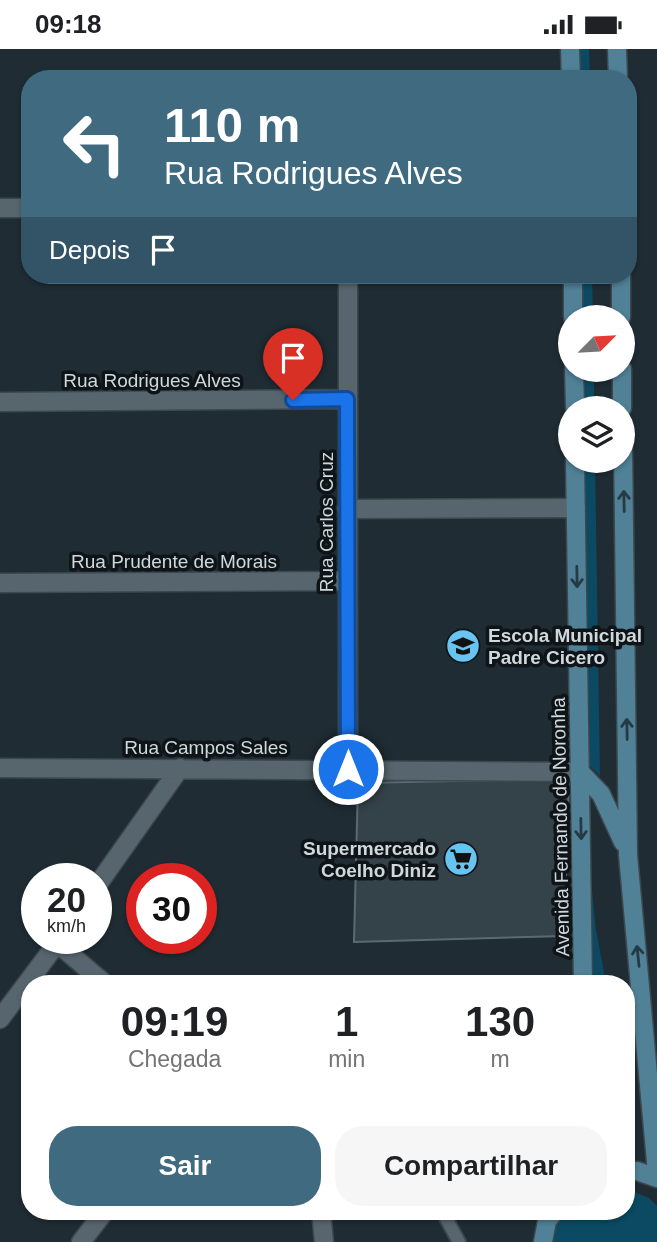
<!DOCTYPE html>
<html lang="pt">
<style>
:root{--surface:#fff;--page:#f6f6f6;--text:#202124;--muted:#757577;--accent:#406a80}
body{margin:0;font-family:Arial,sans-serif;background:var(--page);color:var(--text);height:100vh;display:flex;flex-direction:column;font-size:26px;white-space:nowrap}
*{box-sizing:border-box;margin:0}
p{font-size:23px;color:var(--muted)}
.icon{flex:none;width:38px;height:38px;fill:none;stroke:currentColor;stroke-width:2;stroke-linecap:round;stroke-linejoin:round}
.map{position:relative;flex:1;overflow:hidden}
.sheet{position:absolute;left:21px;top:926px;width:614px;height:245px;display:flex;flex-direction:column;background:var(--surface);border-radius:28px;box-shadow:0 2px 5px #0004}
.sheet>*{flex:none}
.banner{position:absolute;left:21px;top:21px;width:616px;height:214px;border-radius:28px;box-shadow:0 2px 5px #0004;background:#406a80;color:#fff;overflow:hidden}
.needle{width:46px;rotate:66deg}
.fabs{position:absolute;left:558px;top:256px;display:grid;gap:14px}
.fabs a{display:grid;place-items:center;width:77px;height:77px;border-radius:50%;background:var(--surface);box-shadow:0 2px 5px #0004;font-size:35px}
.speed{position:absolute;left:21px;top:814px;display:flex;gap:14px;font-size:35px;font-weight:700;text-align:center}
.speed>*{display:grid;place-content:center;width:91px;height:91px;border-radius:50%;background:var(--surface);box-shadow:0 2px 5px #0004;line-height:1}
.speed small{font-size:18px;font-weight:400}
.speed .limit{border:10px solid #d22;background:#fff;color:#111}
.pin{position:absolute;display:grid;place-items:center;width:60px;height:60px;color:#fff;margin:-72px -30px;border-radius:50% 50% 50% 0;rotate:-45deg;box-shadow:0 0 7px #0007}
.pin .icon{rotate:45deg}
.me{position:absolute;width:77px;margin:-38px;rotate:0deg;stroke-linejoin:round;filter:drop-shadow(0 0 5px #0008)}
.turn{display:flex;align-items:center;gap:24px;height:147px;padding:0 28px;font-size:32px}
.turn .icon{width:91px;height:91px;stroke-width:2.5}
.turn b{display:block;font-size:49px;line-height:60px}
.then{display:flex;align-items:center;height:66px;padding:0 28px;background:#0003;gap:14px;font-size:26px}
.eta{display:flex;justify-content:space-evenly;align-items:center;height:119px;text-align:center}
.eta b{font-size:42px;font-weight:700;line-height:49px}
.button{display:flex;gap:14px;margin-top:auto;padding:14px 28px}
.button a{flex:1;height:80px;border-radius:28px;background:var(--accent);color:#fff;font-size:28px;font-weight:700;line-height:80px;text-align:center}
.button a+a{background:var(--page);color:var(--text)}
.status{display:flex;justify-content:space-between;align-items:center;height:49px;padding:0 35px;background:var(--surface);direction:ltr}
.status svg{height:19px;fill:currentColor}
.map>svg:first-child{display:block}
.green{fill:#0b4a62}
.building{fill:#344249;stroke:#5b6a72;stroke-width:2}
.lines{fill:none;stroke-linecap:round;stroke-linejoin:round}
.service-casing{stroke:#3c484d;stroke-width:16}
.minor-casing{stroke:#3c484d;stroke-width:21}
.secondary-casing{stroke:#3c484d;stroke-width:21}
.service{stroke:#57666e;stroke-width:12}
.minor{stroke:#57666e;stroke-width:18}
.secondary{stroke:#508197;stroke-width:18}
.oneway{stroke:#253a44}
.route-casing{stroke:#114b97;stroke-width:18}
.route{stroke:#1a73e8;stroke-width:12}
.labels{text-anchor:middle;stroke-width:7;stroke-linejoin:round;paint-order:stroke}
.street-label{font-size:19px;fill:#cfd8dc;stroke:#0e1417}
.poi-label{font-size:19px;font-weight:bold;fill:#cfd8dc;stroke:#0e1417;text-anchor:start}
</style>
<div class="status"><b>09:18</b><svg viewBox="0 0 49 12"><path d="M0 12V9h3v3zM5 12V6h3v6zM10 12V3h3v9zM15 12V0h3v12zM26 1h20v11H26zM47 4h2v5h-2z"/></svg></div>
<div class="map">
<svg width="657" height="1193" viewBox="0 0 657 1193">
<rect width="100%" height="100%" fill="#1f2c33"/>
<path class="green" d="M578,0H589L590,30H578Z
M580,226H592L593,268H581Z
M581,320H594V359H582Z
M582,411H595L600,727L587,714Z
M586,784L596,881L606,934H590Z
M627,1140L649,1149L657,1157V1193H552L557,1174L566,1162H626Z"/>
<path class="building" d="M569,730L564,887L354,893L358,734Z"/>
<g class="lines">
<g class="service-casing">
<path id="service" d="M442,1162L459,1193"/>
</g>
<g class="minor-casing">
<path id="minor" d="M0,159H30
M0,353L347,350
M347,460L576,459
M0,534L347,532
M0,719L580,723
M348,720V226
M96,838L180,719
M57,894L104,934
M0,970L61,889
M321,1162L324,1193
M81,1193L105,1162"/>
</g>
<g class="secondary-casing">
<path id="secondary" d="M570,0L571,30
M617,0L618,30
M573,226V268
M621,226V268
M574,320L575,359
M622,320V359
M623,397L628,806L657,1124
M575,411L583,934
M580,723L601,745L623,793
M626,1122H637L657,1129
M543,1193L547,1172L555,1162"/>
</g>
<use href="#service" class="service"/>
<use href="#minor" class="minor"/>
<use href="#secondary" class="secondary"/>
</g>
<defs><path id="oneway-shaft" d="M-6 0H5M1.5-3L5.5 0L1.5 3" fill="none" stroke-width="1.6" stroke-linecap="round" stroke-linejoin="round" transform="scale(1.75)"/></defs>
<g class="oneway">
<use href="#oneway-shaft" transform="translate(624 452) rotate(-91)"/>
<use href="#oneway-shaft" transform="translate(577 528) rotate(89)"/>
<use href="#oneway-shaft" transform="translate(627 680) rotate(-91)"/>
<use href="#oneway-shaft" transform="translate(581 780) rotate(89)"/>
<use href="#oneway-shaft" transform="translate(638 907) rotate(-96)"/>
</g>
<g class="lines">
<g class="route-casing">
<path id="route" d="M293,351L347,350L348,720"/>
</g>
<use href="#route" class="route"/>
</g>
<defs>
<g id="school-disc" transform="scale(1.75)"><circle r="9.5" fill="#67c4f0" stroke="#0e1417"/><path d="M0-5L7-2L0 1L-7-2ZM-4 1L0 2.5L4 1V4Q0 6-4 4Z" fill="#111"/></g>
<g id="supermarket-disc" transform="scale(1.75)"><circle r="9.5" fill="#67c4f0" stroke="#0e1417"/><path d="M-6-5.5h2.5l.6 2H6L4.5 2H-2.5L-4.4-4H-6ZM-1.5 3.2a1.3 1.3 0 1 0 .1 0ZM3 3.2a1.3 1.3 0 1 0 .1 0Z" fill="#111"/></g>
</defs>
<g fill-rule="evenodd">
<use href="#school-disc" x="463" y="597"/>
<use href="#supermarket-disc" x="461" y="810"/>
</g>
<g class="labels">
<g class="street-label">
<text x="152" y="338">Rua Rodrigues Alves</text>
<text transform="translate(326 473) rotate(-90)" y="7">Rua Carlos Cruz</text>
<text x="174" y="519">Rua Prudente de Morais</text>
<text x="206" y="705">Rua Campos Sales</text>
<text transform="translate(560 778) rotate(-91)" y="7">Avenida Fernando de Noronha</text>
</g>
<g class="poi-label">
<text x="488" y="593">Escola Municipal<tspan x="488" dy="22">Padre Cicero</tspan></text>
<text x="436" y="806" text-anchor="end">Supermercado<tspan x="436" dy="22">Coelho Diniz</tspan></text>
</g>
</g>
</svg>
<div class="fabs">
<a><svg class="needle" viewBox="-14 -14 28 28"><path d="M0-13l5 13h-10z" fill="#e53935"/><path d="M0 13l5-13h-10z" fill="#757577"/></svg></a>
<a><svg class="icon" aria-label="layers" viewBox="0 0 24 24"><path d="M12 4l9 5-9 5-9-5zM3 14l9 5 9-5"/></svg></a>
</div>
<div class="speed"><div>20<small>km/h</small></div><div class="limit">30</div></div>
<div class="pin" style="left:293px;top:351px;background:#d93025"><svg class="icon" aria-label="arrive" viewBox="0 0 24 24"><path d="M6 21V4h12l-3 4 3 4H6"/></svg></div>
<svg class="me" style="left:348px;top:720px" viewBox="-20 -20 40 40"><circle r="17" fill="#1a73e8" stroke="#fff" stroke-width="3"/><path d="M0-11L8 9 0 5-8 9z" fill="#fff"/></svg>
<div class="banner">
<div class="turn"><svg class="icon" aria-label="left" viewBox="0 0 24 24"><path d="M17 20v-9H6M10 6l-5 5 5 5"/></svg><div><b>110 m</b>Rua Rodrigues Alves</div></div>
<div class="then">Depois<svg class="icon" aria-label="arrive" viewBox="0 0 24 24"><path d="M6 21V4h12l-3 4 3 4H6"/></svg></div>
</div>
<section class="sheet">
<div class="eta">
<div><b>09:19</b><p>Chegada</p></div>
<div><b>1</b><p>min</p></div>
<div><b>130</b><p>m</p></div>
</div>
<div class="button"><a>Sair</a><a>Compartilhar</a></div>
</section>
</div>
